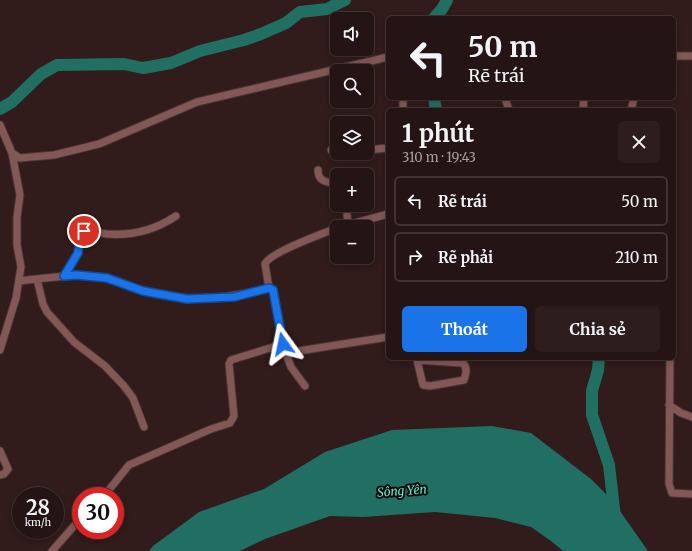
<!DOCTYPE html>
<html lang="vi">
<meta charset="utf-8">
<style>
:root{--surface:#251414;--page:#2d1d1d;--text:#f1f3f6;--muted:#a39ea0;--line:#423334;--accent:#1a73e8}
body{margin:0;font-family:Merriweather,serif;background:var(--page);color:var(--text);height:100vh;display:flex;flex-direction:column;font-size:15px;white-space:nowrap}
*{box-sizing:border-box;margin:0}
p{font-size:13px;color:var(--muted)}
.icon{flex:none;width:22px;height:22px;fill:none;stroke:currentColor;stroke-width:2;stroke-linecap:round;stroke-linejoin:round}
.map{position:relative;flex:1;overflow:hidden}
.panel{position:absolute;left:386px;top:108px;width:290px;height:252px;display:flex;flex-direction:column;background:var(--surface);border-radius:6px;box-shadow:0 2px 6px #0003,0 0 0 1px var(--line)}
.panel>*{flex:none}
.banner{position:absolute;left:386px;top:16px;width:290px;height:84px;border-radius:6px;box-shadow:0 2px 6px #0003,0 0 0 1px var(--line);background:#251414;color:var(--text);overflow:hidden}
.controls{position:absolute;left:330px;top:12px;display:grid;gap:8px}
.controls a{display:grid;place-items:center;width:44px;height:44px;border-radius:6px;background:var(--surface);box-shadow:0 2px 6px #0003,0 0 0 1px var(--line);font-size:20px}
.speed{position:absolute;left:12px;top:487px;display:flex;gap:8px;font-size:20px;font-weight:700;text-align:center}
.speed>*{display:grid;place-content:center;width:52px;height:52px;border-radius:50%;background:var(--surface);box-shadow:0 2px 6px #0003,0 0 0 1px var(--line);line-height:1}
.speed small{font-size:10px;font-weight:400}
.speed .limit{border:6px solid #d22;background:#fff;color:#111}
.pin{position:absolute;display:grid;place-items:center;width:34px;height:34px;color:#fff;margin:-17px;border:2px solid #fff;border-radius:50%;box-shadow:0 1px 4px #0007}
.me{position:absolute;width:44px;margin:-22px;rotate:348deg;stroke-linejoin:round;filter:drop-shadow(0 0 3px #0008)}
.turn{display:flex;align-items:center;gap:14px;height:84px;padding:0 16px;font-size:18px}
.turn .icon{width:52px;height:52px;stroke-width:2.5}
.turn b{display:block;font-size:28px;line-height:34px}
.round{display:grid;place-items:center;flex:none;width:42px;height:42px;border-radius:6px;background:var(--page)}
.summary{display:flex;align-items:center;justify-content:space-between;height:68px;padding:0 16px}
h1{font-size:24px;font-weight:700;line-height:30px}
.cta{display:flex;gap:8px;margin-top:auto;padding:8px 16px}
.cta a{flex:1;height:46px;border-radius:6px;background:var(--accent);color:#fff;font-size:16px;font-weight:700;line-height:46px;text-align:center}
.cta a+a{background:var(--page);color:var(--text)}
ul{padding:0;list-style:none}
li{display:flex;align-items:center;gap:12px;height:50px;margin:0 8px 6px;padding:0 8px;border:2px solid var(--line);border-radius:6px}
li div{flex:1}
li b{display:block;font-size:15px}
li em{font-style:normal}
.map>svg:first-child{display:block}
.water{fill:#216f63}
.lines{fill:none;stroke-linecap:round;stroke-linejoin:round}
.river{stroke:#216f63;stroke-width:12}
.street-casing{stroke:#4b3636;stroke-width:9}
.street{stroke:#825756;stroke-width:7}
.route-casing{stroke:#114b97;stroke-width:10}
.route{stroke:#1a73e8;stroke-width:7}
.labels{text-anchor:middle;stroke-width:4;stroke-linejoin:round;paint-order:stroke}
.water-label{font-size:12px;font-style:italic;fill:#63f0d9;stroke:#120909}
</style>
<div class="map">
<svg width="692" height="551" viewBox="0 0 692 551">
<rect width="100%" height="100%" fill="#311b1b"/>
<path class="water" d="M492,426L531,433L591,479L613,501L648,551H563L551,541L531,527L495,518L435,512L363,517L330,516L265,539L240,551H149L153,546L199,512L264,489L325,452L392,430Z"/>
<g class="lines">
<path class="river" d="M434,18L442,9L447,0
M434,98L436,110
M0,109L12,102L41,74L57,65L124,64L143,68L171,63L200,51L244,40L261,34L286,23L300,12L327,9L345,0
M599,358L598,370L592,391V415L609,465L615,517"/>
<g class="street-casing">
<path id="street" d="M674,56H692
M505,98L509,110
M632,106L634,98
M403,110V98
M583,110L584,98
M0,125L12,153L20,195L17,217V245L21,267L16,298L0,350
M331,150H337
M367,150L388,148
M12,153L20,158L54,155L99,144L197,102L388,57
M318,170C318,182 327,182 337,184
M346,205L348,224
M340,227L388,214
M64,276L78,253L80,236L82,232C90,230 99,233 107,234C132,236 155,230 176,216
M37,279L43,304L47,312L74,342L105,366L124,386L133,398L144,427
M19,281C47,278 79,272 107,278C119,281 130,287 142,290C186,304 225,299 269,288L273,289L283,344L284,348L292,352L388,337
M269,288L265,264C269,253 324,233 337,228
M284,348L291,367L305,386
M417,358V360L423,385L430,386L464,380C466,373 468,369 463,363L417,360
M670,358L669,484L672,493L692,494
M669,405L681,413L692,417
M0,451L8,469L4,474L0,475
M104,496L129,465L211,429L230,423L234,416L229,364L231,360L283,344
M52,551L81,518"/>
</g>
<use href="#street" class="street"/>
</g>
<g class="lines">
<g class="route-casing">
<path id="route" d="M84,231L80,234L78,253L64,276L76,275L107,278L143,291L187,299L234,297L269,288L273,290L283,344"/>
</g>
<use href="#route" class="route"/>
</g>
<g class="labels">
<g class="water-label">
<text transform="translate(402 491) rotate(-4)" y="4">Sông Yên</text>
</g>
</g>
</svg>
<div class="controls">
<a><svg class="icon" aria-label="sound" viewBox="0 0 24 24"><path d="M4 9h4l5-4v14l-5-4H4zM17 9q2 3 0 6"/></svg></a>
<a><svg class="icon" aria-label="search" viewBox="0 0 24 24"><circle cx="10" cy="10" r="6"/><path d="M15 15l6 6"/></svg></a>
<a><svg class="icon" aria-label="layers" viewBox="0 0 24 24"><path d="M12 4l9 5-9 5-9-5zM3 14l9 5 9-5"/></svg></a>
<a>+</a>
<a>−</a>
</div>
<div class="speed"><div>28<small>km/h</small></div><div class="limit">30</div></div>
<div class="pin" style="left:84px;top:231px;background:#d93025"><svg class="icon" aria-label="arrive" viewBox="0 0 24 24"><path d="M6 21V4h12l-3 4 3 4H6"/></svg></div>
<svg class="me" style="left:283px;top:344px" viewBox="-20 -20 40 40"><path d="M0-17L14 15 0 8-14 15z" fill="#1a73e8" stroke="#fff" stroke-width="4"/></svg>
<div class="banner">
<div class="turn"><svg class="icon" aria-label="left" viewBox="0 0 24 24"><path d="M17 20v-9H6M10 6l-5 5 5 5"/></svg><div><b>50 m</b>Rẽ trái</div></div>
</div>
<section class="panel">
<div class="summary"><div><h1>1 phút</h1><p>310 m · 19:43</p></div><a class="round"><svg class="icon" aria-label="close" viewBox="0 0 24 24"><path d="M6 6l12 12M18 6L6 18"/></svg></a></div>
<ul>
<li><svg class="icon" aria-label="left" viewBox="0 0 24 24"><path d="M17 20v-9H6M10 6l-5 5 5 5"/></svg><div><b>Rẽ trái</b></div><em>50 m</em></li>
<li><svg class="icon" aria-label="right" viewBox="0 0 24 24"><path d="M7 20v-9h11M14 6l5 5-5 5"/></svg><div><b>Rẽ phải</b></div><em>210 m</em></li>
</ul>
<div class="cta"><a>Thoát</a><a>Chia sẻ</a></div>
</section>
</div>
